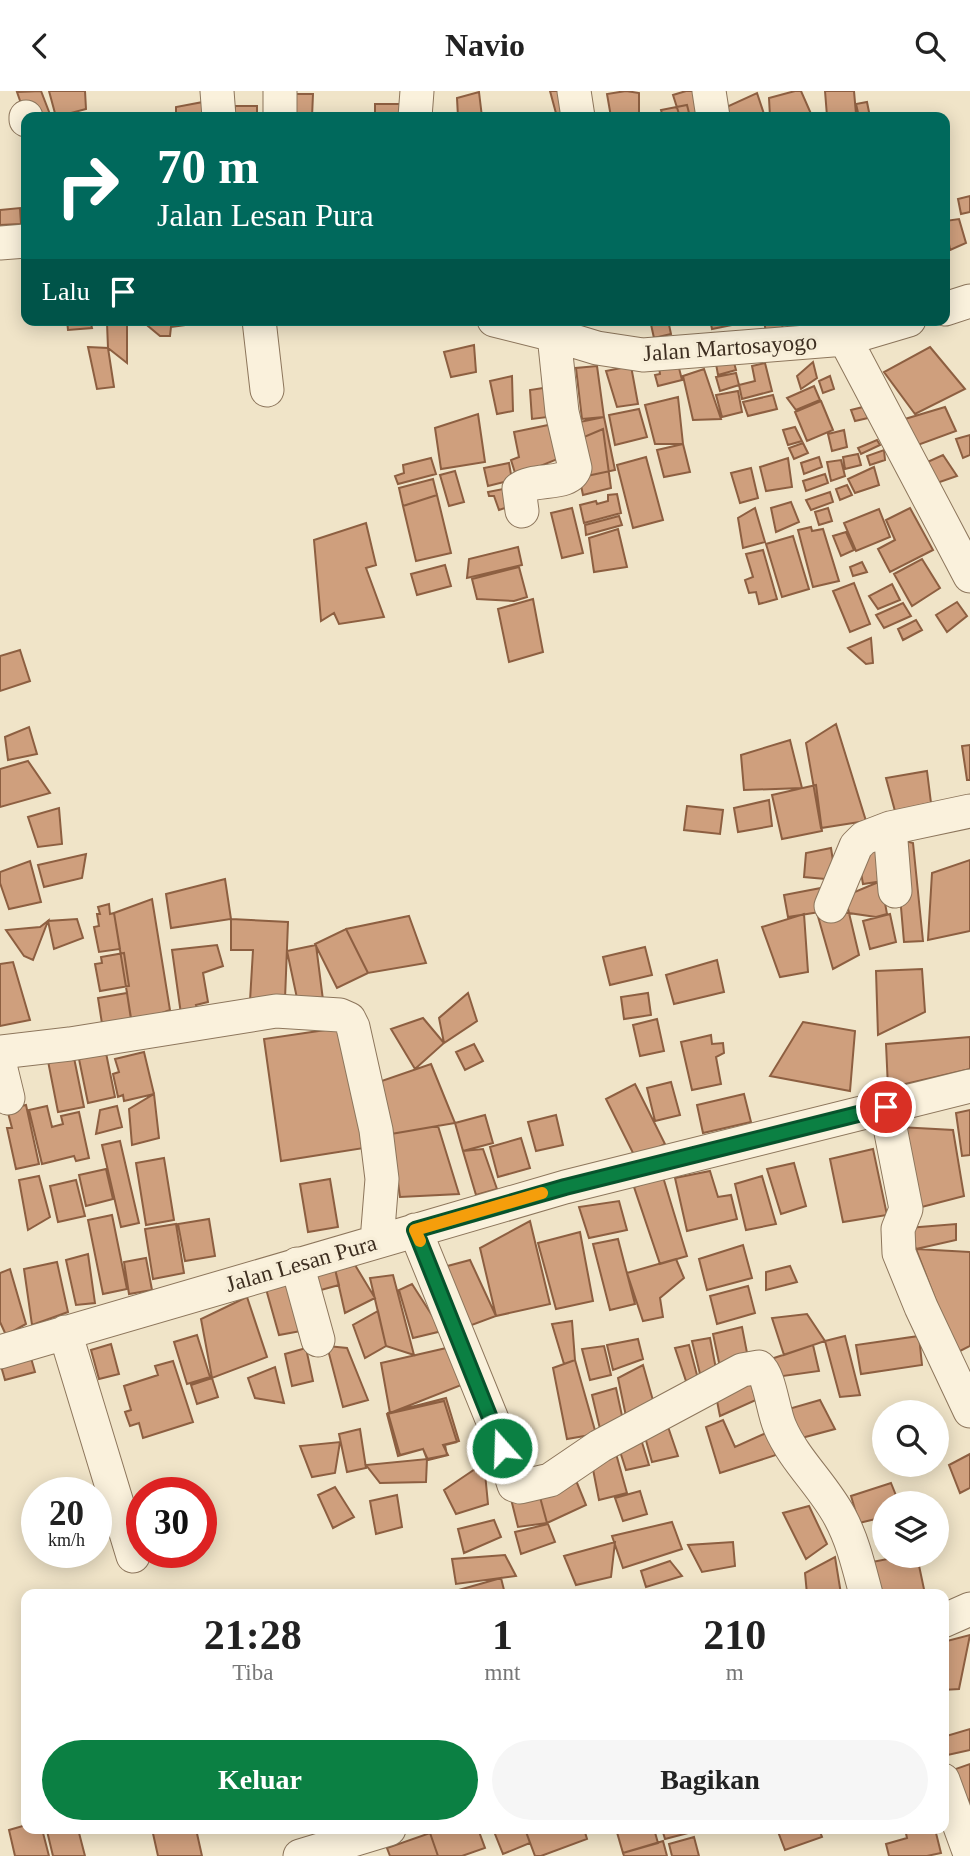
<!DOCTYPE html>
<html lang="id">
<style>
:root{--surface:#fff;--page:#f6f6f6;--text:#222;--muted:#767676;--accent:#0b8043}
body{margin:0;font-family:Georgia,serif;background:var(--page);color:var(--text);height:100vh;display:flex;flex-direction:column;font-size:26px;white-space:nowrap}
*{box-sizing:border-box;margin:0}
p{font-size:23px;color:var(--muted)}
.icon{flex:none;width:38px;height:38px;fill:none;stroke:currentColor;stroke-width:2;stroke-linecap:round;stroke-linejoin:round}
.map{position:relative;flex:1;overflow:hidden}
.drawer{position:absolute;left:21px;top:1498px;width:928px;height:245px;display:flex;flex-direction:column;background:var(--surface);border-radius:14px;box-shadow:0 4px 18px #0003}
.drawer>*{flex:none}
.top-card{position:absolute;left:21px;top:21px;width:929px;height:214px;border-radius:14px;box-shadow:0 4px 18px #0003;background:#00695c;color:#fff;overflow:hidden}
.controls{position:absolute;left:872px;top:1309px;display:grid;gap:14px}
.controls a{display:grid;place-items:center;width:77px;height:77px;border-radius:50%;background:var(--surface);box-shadow:0 4px 18px #0003;font-size:35px}
.speed{position:absolute;left:21px;top:1386px;display:flex;gap:14px;font-size:35px;font-weight:700;text-align:center}
.speed>*{display:grid;place-content:center;width:91px;height:91px;border-radius:50%;background:var(--surface);box-shadow:0 4px 18px #0003;line-height:1}
.speed small{font-size:18px;font-weight:400}
.speed .limit{border:10px solid #d22;background:#fff;color:#111}
.pin{position:absolute;display:grid;place-items:center;width:60px;height:60px;color:#fff;margin:-30px;border:4px solid #fff;border-radius:50%;box-shadow:0 2px 7px #0007}
.me{position:absolute;width:77px;margin:-38px;rotate:340deg;stroke-linejoin:round;filter:drop-shadow(0 0 5px #0008)}
.turn{display:flex;align-items:center;gap:24px;height:147px;padding:0 21px;font-size:32px}
.turn .icon{width:91px;height:91px;stroke-width:2.5}
.turn b{display:block;font-size:49px;line-height:60px}
.then{display:flex;align-items:center;height:66px;padding:0 21px;background:#0003;gap:14px;font-size:26px}
.eta{display:flex;justify-content:space-evenly;align-items:center;height:119px;text-align:center}
.eta b{font-size:42px;font-weight:700;line-height:49px}
.action{display:flex;gap:14px;margin-top:auto;padding:14px 21px}
.action a{flex:1;height:80px;border-radius:42px;background:var(--accent);color:#fff;font-size:28px;font-weight:700;line-height:80px;text-align:center}
.action a+a{background:var(--page);color:var(--text)}
header{display:flex;justify-content:space-between;align-items:center;height:91px;padding:0 21px;background:var(--surface);font-size:32px;font-weight:700}
.map>svg:first-child{display:block}
.building{fill:#cf9f7d;stroke:#8d5f41;stroke-width:2}
.lines{fill:none;stroke-linecap:round;stroke-linejoin:round}
.minor-casing{stroke:#8d765c;stroke-width:35}
.minor{stroke:#faf1dc;stroke-width:33}
.route-casing{stroke:#07532c;stroke-width:18}
.route{stroke:#0b8043;stroke-width:12}
.slow{stroke:#f59e0b;stroke-width:12}
.labels{text-anchor:middle;stroke-width:7;stroke-linejoin:round;paint-order:stroke}
.street-label{font-size:23px;fill:#3d2e20;stroke:#f7eed8}
</style>
<header><svg class="icon" aria-label="back" viewBox="0 0 24 24"><path d="M15 5l-7 7 7 7"/></svg>Navio<svg class="icon" aria-label="search" viewBox="0 0 24 24"><circle cx="10" cy="10" r="6"/><path d="M15 15l6 6"/></svg></header>
<div class="map">
<svg width="970" height="1765" viewBox="0 0 970 1765">
<rect width="100%" height="100%" fill="#f0e4c8"/>
<path class="building" d="M41,0L51,26L26,27L17,1Z
M49,0H85L86,18L56,26Z
M550,0H564L570,26H557Z
M626,0L639,2V26H611L607,3Z
M686,0H699L703,26H680L673,4Z
M795,0H801L812,25L770,26L769,7Z
M825,0H854L856,23L827,25Z
M479,1L482,26H458L457,7Z
M757,2L765,26H723L722,18Z
M289,3H313L312,26H289Z
M203,11L207,26H176V16Z
M867,11L870,26H859L856,13Z
M375,13H408V26H375Z
M687,14L690,26H663L661,19Z
M235,15H257V26H235Z
M970,105V121L961,123L958,108Z
M20,117L21,133L0,134V119Z
M959,128L966,152L950,159L945,130Z
M67,229H90L92,237L68,239Z
M152,229H184L186,234L171,236L170,245H160L148,235Z
M650,229H668L671,243L654,247Z
M710,229H742V232L712,238Z
M764,229H782L783,244L767,249Z
M107,232L127,234V272L108,257Z
M474,254L476,281L451,286L444,261Z
M88,256L108,257L114,296L97,298Z
M930,256L965,298L915,323L884,281Z
M733,268L736,279L718,284L716,273Z
M813,271L817,287L801,298L797,285Z
M765,272L772,300L742,308L739,294L755,290L752,275Z
M678,273L682,289L658,295L655,284L660,283L659,276Z
M597,275L604,326L582,328L576,277Z
M631,275L638,313L617,316L606,280Z
M704,278L721,328L693,329L683,285Z
M736,282L739,294L720,300L716,286Z
M512,285L513,320L497,323L490,290Z
M830,285L834,298L823,302L819,290Z
M814,295L820,309L796,319L787,307Z
M550,296L556,325L532,328L530,299Z
M738,300L742,321L722,326L716,304Z
M773,304L777,318L748,325L743,311Z
M678,306L683,353H655L645,314Z
M821,310L833,339L807,350L795,321Z
M863,316L868,327L855,330L851,319Z
M945,316L956,340L915,355L905,328Z
M639,318L647,346L615,354L609,324Z
M478,323L485,371L441,378L435,337Z
M604,326L615,379L582,386L570,333Z
M558,332L565,365L516,385L511,369L519,366L514,341Z
M795,336L802,350L788,354L783,339Z
M603,338L611,397L583,404L572,351Z
M844,339L847,356L832,360L828,343Z
M970,344V364L963,367L956,348Z
M877,349L880,354L861,363L858,357Z
M803,352L808,362L794,368L789,357Z
M683,353L690,381L664,386L657,359Z
M884,359L885,369L870,374L867,365Z
M858,363L861,374L845,378L843,366Z
M943,364L957,385L934,393L923,373Z
M646,366L663,429L633,437L617,374Z
M819,366L822,376L804,383L801,372Z
M431,367L436,383L398,393L395,385L404,382L403,374Z
M788,367L792,396L766,400L760,376Z
M841,369L845,385L831,390L827,371Z
M509,372L512,389L488,395L484,377Z
M874,376L879,394L855,402L848,388Z
M751,377L758,407L740,412L731,382Z
M455,380L464,411L449,415L440,384Z
M825,383L828,392L806,400L803,390Z
M433,388L437,404L403,415L399,397Z
M847,394L852,404L840,409L836,398Z
M503,398L514,414L499,419L494,405H489L488,401Z
M830,401L833,411L811,419L806,409Z
M617,403L621,422L584,432L580,414L596,410L597,413L608,410V404Z
M437,404L451,462L416,470L403,415Z
M791,411L799,431L776,441L771,417Z
M572,417L583,462L562,467L551,422Z
M755,417L765,451L743,457L738,427Z
M828,417L832,430L819,434L815,421Z
M910,417L933,459L890,481L878,458L895,449L886,429Z
M879,418L890,446L856,460L844,432Z
M619,425L622,434L586,444L585,434Z
M366,432L376,474L366,477L384,526L339,533L334,522L321,530L314,449Z
M811,436L812,440L823,438L839,490L813,496L798,439Z
M618,438L627,476L594,481L589,447Z
M846,441L854,459L841,465L833,445Z
M793,445L809,498L782,506L766,453Z
M518,456L522,474L467,487L469,468Z
M763,459L777,508L759,513L756,501L749,502L745,489L753,486L746,463Z
M922,468L940,497L912,515L894,483Z
M862,471L867,481L853,485L850,476Z
M445,474L451,495L417,504L411,483Z
M519,476L527,506L514,510L477,508L472,488Z
M854,492L870,533L850,541L833,500Z
M892,493L900,509L878,518L869,505Z
M533,508L543,561L509,571L498,518Z
M957,511L967,525L947,541L936,524Z
M903,512L911,525L884,537L876,524Z
M916,529L922,539L903,549L898,538Z
M871,547L873,572L866,573L848,557Z
M20,559L30,590L0,600V565Z
M836,633L866,730L821,737L806,652Z
M29,636L37,663L8,669L5,646Z
M790,649L802,697L744,699L741,664Z
M970,654V689H967L962,655Z
M28,670L50,702L0,716V678Z
M927,680L931,712L895,720L886,687Z
M816,694L822,740L782,748L772,704Z
M769,709L772,735L738,741L734,717Z
M687,715L723,719L720,743L684,739Z
M59,717L62,753L38,756L28,726Z
M895,747L913,752L923,850L904,851Z
M878,756L883,790L863,793L857,759Z
M831,757L836,789L804,786L806,762Z
M86,763L82,787L44,796L38,774Z
M970,769V840L928,849L932,782Z
M30,770L41,811L9,818L0,792V781Z
M225,788L231,828L171,837L166,803Z
M881,790L887,823L876,826L849,822L845,805Z
M821,797L826,820L788,826L784,804Z
M152,808L170,919L132,933L114,822Z
M109,813L110,823L114,822L120,858L99,861L94,836L99,835L97,823H100L98,816Z
M817,822H849L859,864L833,878Z
M804,823L808,881L780,886L762,836Z
M890,823L896,851L870,858L863,830Z
M409,825L426,872L368,882L346,838Z
M77,828L83,847L54,858L48,830Z
M231,828L288,831L285,908L250,910L253,859H231Z
M48,830L33,869L24,865L6,839L40,836Z
M346,838L368,882L337,897L315,853Z
M217,854L223,875L203,882L208,911L196,914L198,920L181,923L172,859Z
M316,854L323,909L298,912L287,860Z
M645,856L652,884L610,894L603,866Z
M124,862L129,895L100,900L95,873L102,872L101,866Z
M717,869L724,901L674,913L666,884Z
M13,871L30,929L0,935V873Z
M922,878L925,921L878,944L876,880Z
M127,902L132,935L103,939L98,907Z
M468,902L477,930L444,952L439,927Z
M648,902L651,924L624,928L621,906Z
M423,927L444,952L415,978L391,938Z
M657,928L664,960L640,965L633,934Z
M803,931L855,940L850,1000L770,985Z
M346,936L364,1057L281,1070L264,948Z
M711,944L712,953L723,952L724,962L716,966L721,993L692,999L681,951Z
M970,946V978L888,997L886,953Z
M474,953L483,970L465,979L456,961Z
M72,957L84,1016L58,1021L47,965Z
M144,961L154,1003L124,1010L123,1004L118,1006L113,983L119,981L115,968Z
M106,962L115,1006L88,1012L79,968Z
M431,973L455,1032L391,1043L367,995Z
M671,991L680,1024L655,1030L647,997Z
M635,993L665,1053L636,1068L606,1008Z
M154,1003L159,1047L132,1054L129,1018Z
M744,1003L751,1031L703,1042L697,1014Z
M26,1014L39,1073L16,1078L7,1037H12L7,1018Z
M47,1015L52,1036L63,1033L61,1025L79,1021L89,1067L76,1070L74,1065L42,1073L29,1019Z
M117,1015L122,1036L96,1043L100,1019Z
M970,1019V1064L962,1065L956,1022Z
M485,1024L493,1052L463,1060L455,1032Z
M556,1024L563,1054L536,1060L528,1031Z
M438,1035L459,1103L400,1106L391,1043Z
M899,1036L953,1039L964,1105L914,1118Z
M521,1047L530,1077L498,1086L490,1056Z
M120,1050L139,1132L121,1136L102,1054Z
M483,1058L497,1098L476,1104L463,1060Z
M873,1058L887,1124L843,1131L830,1068Z
M164,1067L174,1129L146,1134L136,1072Z
M794,1072L806,1115L781,1123L767,1078Z
M106,1078L113,1108L86,1115L79,1084Z
M710,1080L718,1106L731,1104L737,1128L687,1140L675,1087Z
M39,1085L50,1126L28,1139L19,1089Z
M762,1085L776,1133L746,1139L735,1093Z
M663,1086L687,1165L660,1173L634,1096Z
M330,1088L338,1136L308,1141L300,1093Z
M76,1089L85,1125L58,1131L50,1095Z
M619,1110L627,1139L589,1147L579,1116Z
M112,1124L127,1198L103,1203L88,1129Z
M209,1128L215,1165L185,1170L178,1133Z
M530,1130L550,1213L496,1225L480,1157Z
M176,1133L184,1182L153,1188L145,1138Z
M956,1133V1149L916,1158L908,1137Z
M580,1141L593,1210L556,1218L538,1152Z
M618,1148L635,1213L610,1219L593,1153Z
M743,1154L752,1187L707,1199L699,1168Z
M916,1158L970,1161V1255L956,1262Z
M88,1163L95,1212L76,1214L66,1169Z
M146,1167L152,1199L129,1203L124,1171Z
M676,1168L684,1187L660,1207L663,1226L643,1230L627,1182Z
M470,1169L496,1225L461,1238L440,1177Z
M57,1171L68,1221L32,1234L24,1178Z
M355,1174L375,1207L345,1222L335,1178Z
M790,1175L797,1191L766,1199V1181Z
M10,1178L26,1233L6,1244L0,1231V1182Z
M335,1178L339,1194L310,1202L305,1186Z
M393,1184L414,1264L386,1255L370,1187Z
M289,1192L301,1240L279,1244L266,1198Z
M412,1193L442,1240L413,1247L399,1199Z
M748,1195L755,1222L717,1233L710,1205Z
M247,1206L267,1266L212,1287L201,1228Z
M378,1220L386,1255L365,1267L353,1234Z
M807,1223L825,1250L784,1264L772,1227Z
M572,1230L575,1269L564,1273L552,1233Z
M742,1236L749,1272L721,1281L713,1243Z
M197,1244L210,1286L187,1293L174,1251Z
M845,1245L860,1304L840,1306L825,1250Z
M919,1245L922,1274L861,1283L856,1254Z
M710,1247L717,1283L702,1291L692,1250Z
M638,1248L643,1268L613,1279L607,1254Z
M111,1253L119,1283L99,1288L91,1259Z
M689,1254L697,1284L688,1296L675,1257Z
M813,1254L819,1280L769,1287L765,1270Z
M327,1255L347,1257L368,1309L343,1316Z
M455,1255L464,1293L390,1322L381,1272Z
M604,1255L611,1284L590,1289L582,1258Z
M306,1257L313,1290L292,1295L285,1263Z
M31,1267L35,1281L5,1289L1,1275Z
M575,1269L596,1343L567,1348L553,1277Z
M173,1270L193,1331L143,1347L139,1332L130,1335L125,1321L131,1319L124,1295L158,1284L155,1275Z
M643,1274L656,1320L627,1330L618,1287Z
M275,1276L284,1312L255,1307L248,1287Z
M748,1283L756,1309L720,1325L714,1295Z
M212,1287L218,1306L197,1313L191,1294Z
M616,1297L624,1334L601,1342L592,1304Z
M446,1307L459,1350L443,1354L448,1364L428,1369L423,1358L400,1364L388,1322Z
M820,1309L835,1338L794,1349L778,1321Z
M444,1310L457,1351L445,1354L447,1364L427,1368L423,1358L398,1365L387,1323Z
M664,1324L678,1365L652,1371L642,1335Z
M723,1329L735,1356L766,1342L776,1364L720,1382L706,1336Z
M360,1338L366,1377L347,1381L339,1343Z
M640,1345L649,1374L626,1379L618,1354Z
M340,1351L335,1382L312,1386L300,1355Z
M615,1359L627,1402L599,1409L590,1363Z
M970,1363V1397L960,1402L949,1374Z
M427,1368L426,1391L380,1392L366,1374Z
M484,1372L488,1413L456,1423L444,1399Z
M575,1387L586,1414L547,1432L537,1395Z
M891,1392L899,1412H884V1426L859,1432L851,1405Z
M537,1395L547,1432L518,1436L509,1400Z
M335,1396L354,1426L333,1437L318,1404Z
M640,1400L647,1423L623,1430L615,1407Z
M397,1404L402,1436L376,1443L370,1410Z
M809,1415L827,1453L806,1468L783,1422Z
M494,1429L501,1446L464,1462L458,1438Z
M672,1431L682,1458L623,1477L612,1445Z
M548,1433L555,1451L521,1463L515,1441Z
M615,1451L611,1486L576,1494L564,1465Z
M733,1451L735,1475L702,1481L688,1454Z
M505,1464L516,1485L456,1493L452,1468Z
M903,1465H917L925,1503H879L872,1471Z
M835,1466L841,1503H807L805,1482Z
M670,1470L682,1485L646,1496L641,1480Z
M501,1487L505,1503L448,1502Z
M970,1544L959,1598L943,1599V1551Z
M970,1638V1659L943,1665V1646Z
M970,1673V1713L967,1707L956,1708L947,1681Z
M26,1734V1738H42L49,1765H15L9,1739Z
M54,1738H78L85,1765H53L47,1740Z
M152,1738H196L202,1765H158Z
M432,1738H478L485,1757L462,1765H438L429,1739Z
M493,1738H525L530,1752L503,1763Z
M525,1738H584L587,1748L541,1765H535Z
M616,1738H654L658,1752L623,1762Z
M662,1738H696V1740L665,1748Z
M777,1738H819L822,1746L785,1759Z
M905,1738H935L941,1762L927,1765H889L886,1753L907,1747Z
M430,1742L438,1765H390L387,1757Z
M694,1746L699,1765H672L669,1753Z
M663,1750L667,1765H624L623,1762Z"/>
<g class="lines">
<g class="minor-casing">
<path id="minor" d="M217,0L219,26
M574,0L578,26
M709,0L713,26
M26,26V29
M280,26V0
M415,26L417,0
M0,152L26,150
M945,218L970,210
M259,229L267,299
M494,229L554,244L597,257L643,264L845,248L970,485
M845,248L909,229
M522,420L519,398C535,386 569,396 575,377L562,321L554,244
M895,800L890,737L970,720
M831,815L856,755L864,747L890,737
M0,961L70,953L276,920L340,924L349,928L353,936L376,1039L382,1088L377,1150
M0,974L8,1007
M886,1016L906,1118L898,1138L899,1162L921,1216L970,1320
M415,1139L496,1338L514,1394L520,1396L550,1389L600,1355L658,1324L742,1279L759,1276C770,1285 773,1321 780,1336C794,1369 823,1394 840,1426C853,1450 859,1477 866,1503
M297,1173L318,1249
M65,1241L133,1465
M0,1261L565,1096L970,995
M943,1530L970,1518
M943,1689L970,1763
M300,1765L389,1738"/>
</g>
<use href="#minor" class="minor"/>
</g>
<g class="lines">
<g class="route-casing">
<path id="route" d="M502,1357L415,1139L565,1096L886,1016"/>
</g>
<use href="#route" class="route"/>
<path class="slow" d="M420,1150L415,1139L542,1102"/>
</g>
<g class="labels">
<g class="street-label">
<text transform="translate(730 256) rotate(-4)" y="8">Jalan Martosayogo</text>
<text transform="translate(301 1172) rotate(-16)" y="8">Jalan Lesan Pura</text>
</g>
</g>
</svg>
<div class="controls">
<a><svg class="icon" aria-label="search" viewBox="0 0 24 24"><circle cx="10" cy="10" r="6"/><path d="M15 15l6 6"/></svg></a>
<a><svg class="icon" aria-label="layers" viewBox="0 0 24 24"><path d="M12 4l9 5-9 5-9-5zM3 14l9 5 9-5"/></svg></a>
</div>
<div class="speed"><div>20<small>km/h</small></div><div class="limit">30</div></div>
<div class="pin" style="left:886px;top:1016px;background:#d93025"><svg class="icon" aria-label="arrive" viewBox="0 0 24 24"><path d="M6 21V4h12l-3 4 3 4H6"/></svg></div>
<svg class="me" style="left:502px;top:1357px" viewBox="-20 -20 40 40"><circle r="17" fill="#0b8043" stroke="#fff" stroke-width="3"/><path d="M0-11L8 9 0 5-8 9z" fill="#fff"/></svg>
<div class="top-card">
<div class="turn"><svg class="icon" aria-label="right" viewBox="0 0 24 24"><path d="M7 20v-9h11M14 6l5 5-5 5"/></svg><div><b>70 m</b>Jalan Lesan Pura</div></div>
<div class="then">Lalu<svg class="icon" aria-label="arrive" viewBox="0 0 24 24"><path d="M6 21V4h12l-3 4 3 4H6"/></svg></div>
</div>
<section class="drawer">
<div class="eta">
<div><b>21:28</b><p>Tiba</p></div>
<div><b>1</b><p>mnt</p></div>
<div><b>210</b><p>m</p></div>
</div>
<div class="action"><a>Keluar</a><a>Bagikan</a></div>
</section>
</div>
